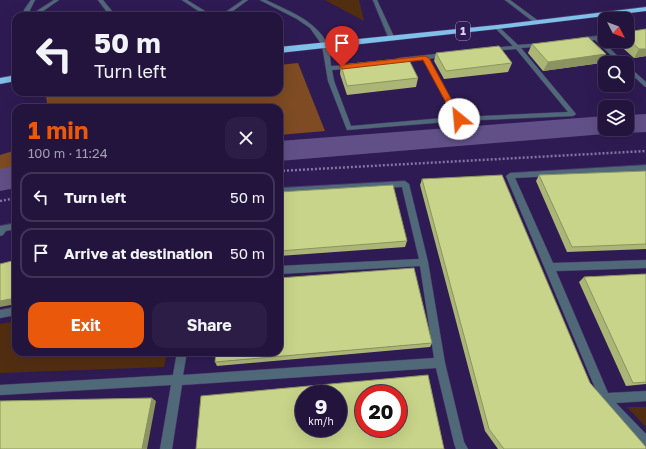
<!DOCTYPE html>
<meta charset="utf-8">
<style>
:root{--surface:#23143e;--page:#2b1d45;--text:#f1f3f6;--muted:#a39eb0;--line:#403358;--accent:#ea580c}
body{margin:0;font-family:"Golos Text",sans-serif;background:var(--page);color:var(--text);height:100vh;display:flex;flex-direction:column;font-size:15px;white-space:nowrap}
*{box-sizing:border-box;margin:0}
p{font-size:13px;color:var(--muted)}
.icon{flex:none;width:22px;height:22px;fill:none;stroke:currentColor;stroke-width:2;stroke-linecap:round;stroke-linejoin:round}
.map{position:relative;flex:1;overflow:hidden}
.drawer{position:absolute;left:12px;top:104px;width:271px;height:252px;display:flex;flex-direction:column;background:var(--surface);border-radius:12px;box-shadow:0 4px 16px #0002,0 0 0 1px var(--line)}
.drawer>*{flex:none}
.hud{position:absolute;left:12px;top:12px;width:271px;height:84px;border-radius:12px;box-shadow:0 4px 16px #0002,0 0 0 1px var(--line);background:#23143e;color:var(--text);overflow:hidden}
.needle{width:26px;rotate:132deg}
.buttons{position:absolute;left:598px;top:12px;display:grid;gap:8px}
.buttons a{display:grid;place-items:center;width:36px;height:36px;border-radius:8px;background:var(--surface);box-shadow:0 4px 16px #0002,0 0 0 1px var(--line);font-size:20px}
.speed{position:absolute;left:295px;top:385px;display:flex;gap:8px;font-size:20px;font-weight:700;text-align:center}
.speed>*{display:grid;place-content:center;width:52px;height:52px;border-radius:50%;background:var(--surface);box-shadow:0 4px 16px #0002,0 0 0 1px var(--line);line-height:1}
.speed small{font-size:10px;font-weight:400}
.speed .limit{border:6px solid #d22;background:#fff;color:#111}
.pin{position:absolute;display:grid;place-items:center;width:34px;height:34px;color:#fff;margin:-41px -17px;border-radius:50% 50% 50% 0;rotate:-45deg;box-shadow:0 0 4px #0007}
.pin .icon{rotate:45deg}
.me{position:absolute;width:44px;margin:-22px;rotate:332deg;stroke-linejoin:round;filter:drop-shadow(0 0 3px #0008)}
.turn{display:flex;align-items:center;gap:14px;height:84px;padding:0 16px;font-size:18px}
.turn .icon{width:52px;height:52px;stroke-width:2.5}
.turn b{display:block;font-size:28px;line-height:34px}
.round{display:grid;place-items:center;flex:none;width:42px;height:42px;border-radius:12px;background:var(--page)}
.summary{display:flex;align-items:center;justify-content:space-between;height:68px;padding:0 16px}
h1{font-size:24px;font-weight:700;line-height:30px;color:var(--accent)}
.primary-button{display:flex;gap:8px;margin-top:auto;padding:8px 16px}
.primary-button a{flex:1;height:46px;border-radius:12px;background:var(--accent);color:#fff;font-size:16px;font-weight:700;line-height:46px;text-align:center}
.primary-button a+a{background:var(--page);color:var(--text)}
ul{padding:0;list-style:none}
li{display:flex;align-items:center;gap:12px;height:50px;margin:0 8px 6px;padding:0 8px;border:2px solid var(--line);border-radius:12px}
li div{flex:1}
li b{display:block;font-size:15px}
li em{font-style:normal}
.map>svg:first-child{display:block}
.green{fill:#522e11}
.forest{fill:#7e4b23}
.lines{fill:none;stroke-linecap:round;stroke-linejoin:round}
.river{fill:#615087;fill-rule:evenodd}
.lane-casing{stroke:#4b386d;stroke-width:1}
.street-casing{stroke:#4b386d;stroke-width:1}
.highway-casing{stroke:#4b386d;stroke-width:1}
.path{stroke:#8475a3;stroke-width:2.5;stroke-dasharray:2 2;stroke-linecap:butt}
.lane{fill:#506979;fill-rule:evenodd}
.street{fill:#506979;fill-rule:evenodd}
.highway{fill:#7fc1ea;fill-rule:evenodd}
.wall{fill:#abb676}
.shaded-wall{fill:#8b9460}
.building{fill:#c7d489;stroke:#8b9460;fill-rule:evenodd}
.route{fill:#ea580c;stroke:#983908}
.labels{text-anchor:middle;stroke-width:4;stroke-linejoin:round;paint-order:stroke}
.shield{fill:#2f1b53;stroke:#a89cc5;stroke-width:1}
.shield-label{font-size:11px;font-weight:bold;fill:#dcd3f6}
</style>
<div class="map">
<svg width="646" height="449" viewBox="0 0 646 449">
<rect width="100%" height="100%" fill="#2f1b53"/>
<path class="green" d="M325,0H359L364,21Z
M16,321V352H167L164,367L0,373V324Z
M627,407H646V427Z"/>
<path class="forest" d="M298,63L325,131L279,135V108H48L45,92H279V65Z
M16,150V171L0,175V155Z"/>
<g class="lines">
<path class="river" d="M646,114V132L627,133L617,129H627V115Z
M605,116V129H615L614,131L605,134L279,161V141Z
M16,166V188L0,191V169Z"/>
<g class="lane-casing">
<path id="lane" d="M31,0H35L30,10L29,16H23L24,10Z
M54,0H59L36,16H29Z
M98,0H103L116,16H110Z
M182,0H187L213,16H206Z
M243,0H248L226,16H220Z
M260,0H266C288,11 316,20 328,45C330,51 330,59 331,66L354,65V67L352,68L332,70L334,81L351,126L455,117L423,59L399,62L396,60L399,58L445,53L447,54V56L428,59L461,117L568,112L516,49L488,51V49L490,48L513,46L494,27L497,25L518,45L545,43L546,44L543,46L521,48L576,114L573,116L459,121L347,130L328,81L322,45L310,28L297,19Z
M373,0H377L395,39L394,40L389,39Z
M505,0H510L540,22L535,23Z
M605,35V39H600L625,63H619L595,40L580,42L577,40L580,38Z
M627,65L646,82V87L644,86L627,70Z"/>
</g>
<g class="street-casing">
<path id="street" d="M646,165V171L515,178L553,263L646,260V268L556,271L608,393L646,391V401L616,403L646,434V447L642,446L601,402L506,176L510,173Z
M405,181L409,184L428,262L445,363L464,442L468,449H456L454,443L436,368L182,385L172,449H160L171,385L0,395V385L173,375L177,352H187L183,375L434,358L420,266L279,274V266L419,259L402,187L279,194V188Z
M16,223V229L6,231L3,235L0,236V226Z
M16,307V315L0,318V310Z"/>
</g>
<g class="highway-casing">
<path id="highway" d="M646,7V11L497,29L279,53V47L497,25Z
M16,75V81L0,84V78Z"/>
</g>
<path class="path" d="M279,171L646,151
M0,201L16,198"/>
<use href="#lane" class="lane"/>
<use href="#street" class="street"/>
<use href="#highway" class="highway"/>
</g>
<path class="wall" d="M646,29V56L634,58L615,41H627V32Z
M532,44L601,63L543,71L528,53Z
M436,53L512,63L508,72L444,79L434,61Z
M341,65L418,78L416,87L347,95L340,74Z
M646,171V249L567,252L536,181L539,175Z
M422,179L590,383L646,449H498L485,431L420,185Z
M279,192L407,241L405,247L279,256Z
M646,274V384L626,386L579,282L584,277Z
M432,343L430,347L217,366L215,362Z"/>
<path class="shaded-wall" d="M639,49H646V56L634,58Z
M606,54L601,63L543,71L548,62Z
M16,298V304L0,307V301Z
M152,398L156,401L147,449H142Z"/>
<path class="building" d="M646,29V49H639L627,38V32Z
M588,37L606,54L548,62L532,44Z
M499,46L512,63L446,71L436,53Z
M408,58L418,78L347,86L341,65Z
M646,171V244L572,247L539,175Z
M502,175L590,383L646,447V449H504L489,429L422,179Z
M393,185L407,241L279,251V192Z
M16,260V298L0,301V264Z
M414,268L432,343L215,362L216,352H279V278Z
M646,274V382L633,383L584,277Z
M428,375L444,449H196L201,396ZM304,394H338V428H304ZM364,394H398V428H364Z
M152,398L142,449H0V401Z"/>
<path class="route" d="M425,56L429,58L462,119L461,121H456L423,60L342,69L339,67L342,65Z"/>
<g class="labels">
<rect class="shield" x="456" y="22" width="14" height="18" rx="3"/>
<g class="shield-label">
<text x="463" y="35">1</text>
</g>
</g>
</svg>
<div class="buttons">
<a><svg class="needle" viewBox="-14 -14 28 28"><path d="M0-13l5 13h-10z" fill="#e53935"/><path d="M0 13l5-13h-10z" fill="#a39eb0"/></svg></a>
<a><svg class="icon" aria-label="search" viewBox="0 0 24 24"><circle cx="10" cy="10" r="6"/><path d="M15 15l6 6"/></svg></a>
<a><svg class="icon" aria-label="layers" viewBox="0 0 24 24"><path d="M12 4l9 5-9 5-9-5zM3 14l9 5 9-5"/></svg></a>
</div>
<div class="speed"><div>9<small>km/h</small></div><div class="limit">20</div></div>
<div class="pin" style="left:342px;top:67px;background:#d93025"><svg class="icon" aria-label="arrive" viewBox="0 0 24 24"><path d="M6 21V4h12l-3 4 3 4H6"/></svg></div>
<svg class="me" style="left:459px;top:119px" viewBox="-20 -20 40 40"><circle r="19" fill="#fff"/><path d="M0-13L10 11 0 6-10 11z" fill="#ea580c"/></svg>
<div class="hud">
<div class="turn"><svg class="icon" aria-label="left" viewBox="0 0 24 24"><path d="M17 20v-9H6M10 6l-5 5 5 5"/></svg><div><b>50 m</b>Turn left</div></div>
</div>
<section class="drawer">
<div class="summary"><div><h1>1 min</h1><p>100 m · 11:24</p></div><a class="round"><svg class="icon" aria-label="close" viewBox="0 0 24 24"><path d="M6 6l12 12M18 6L6 18"/></svg></a></div>
<ul>
<li><svg class="icon" aria-label="left" viewBox="0 0 24 24"><path d="M17 20v-9H6M10 6l-5 5 5 5"/></svg><div><b>Turn left</b></div><em>50 m</em></li>
<li><svg class="icon" aria-label="arrive" viewBox="0 0 24 24"><path d="M6 21V4h12l-3 4 3 4H6"/></svg><div><b>Arrive at destination</b></div><em>50 m</em></li>
</ul>
<div class="primary-button"><a>Exit</a><a>Share</a></div>
</section>
</div>
